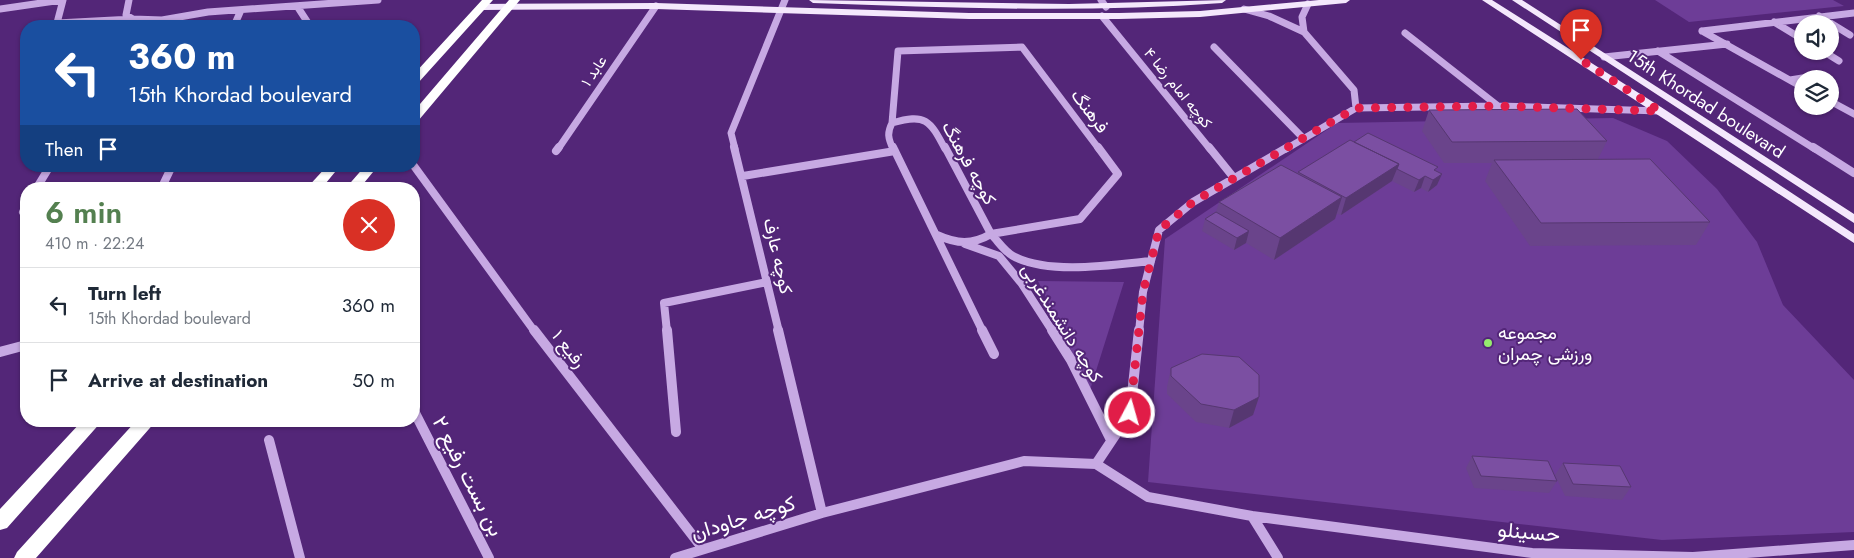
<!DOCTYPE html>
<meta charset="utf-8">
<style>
:root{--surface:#fff;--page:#f2f2f3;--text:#1f2937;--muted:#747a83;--line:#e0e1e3;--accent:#548050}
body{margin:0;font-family:Jost,Vazirmatn,sans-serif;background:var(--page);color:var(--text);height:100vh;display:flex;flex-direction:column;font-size:19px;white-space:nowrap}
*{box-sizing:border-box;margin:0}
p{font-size:16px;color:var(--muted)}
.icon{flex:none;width:28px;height:28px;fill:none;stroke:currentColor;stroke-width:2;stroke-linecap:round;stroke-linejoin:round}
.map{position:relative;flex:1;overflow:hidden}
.details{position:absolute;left:20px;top:182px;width:400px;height:245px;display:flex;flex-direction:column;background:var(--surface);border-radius:20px;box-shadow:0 1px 4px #0004}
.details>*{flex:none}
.top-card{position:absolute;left:20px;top:20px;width:400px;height:152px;border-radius:20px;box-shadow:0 1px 4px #0004;background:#1a4fa0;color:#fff;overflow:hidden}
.buttons{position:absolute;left:1794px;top:15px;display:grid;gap:10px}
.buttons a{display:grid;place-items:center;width:45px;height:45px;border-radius:50%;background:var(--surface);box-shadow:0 1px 4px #0004;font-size:25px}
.pin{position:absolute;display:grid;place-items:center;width:42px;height:42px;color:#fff;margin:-51px -21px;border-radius:50% 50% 50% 0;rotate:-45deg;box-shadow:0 0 5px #0007}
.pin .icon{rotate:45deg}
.me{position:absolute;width:55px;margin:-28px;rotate:6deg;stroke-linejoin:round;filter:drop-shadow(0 0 4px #0008)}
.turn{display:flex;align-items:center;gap:18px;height:105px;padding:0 25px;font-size:22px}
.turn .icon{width:65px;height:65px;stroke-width:2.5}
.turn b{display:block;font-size:35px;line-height:42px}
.then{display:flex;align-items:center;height:48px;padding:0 25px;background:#0003;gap:10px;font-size:19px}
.round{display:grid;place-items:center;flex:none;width:52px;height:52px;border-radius:26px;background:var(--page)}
.headline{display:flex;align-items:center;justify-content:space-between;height:85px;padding:0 25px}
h1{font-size:30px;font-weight:600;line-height:38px;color:var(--accent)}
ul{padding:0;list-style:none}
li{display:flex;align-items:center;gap:15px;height:75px;padding:0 25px;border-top:1px solid var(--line)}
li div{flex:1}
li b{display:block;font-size:19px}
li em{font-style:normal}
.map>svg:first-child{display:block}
.green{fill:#6d3d97}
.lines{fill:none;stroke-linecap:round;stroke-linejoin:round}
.minor-far2{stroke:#c7a9e3;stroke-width:7}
.minor-far1{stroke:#c7a9e3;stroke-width:8}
.minor{stroke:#c7a9e3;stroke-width:10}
.major{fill:#f4e8fc;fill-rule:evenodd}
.highway{fill:#fff;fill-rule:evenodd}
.wall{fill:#6a448b}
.shaded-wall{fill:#563771}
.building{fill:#7b4fa2;stroke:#563771}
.route{stroke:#e11d48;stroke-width:9;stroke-dasharray:0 16.2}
.poi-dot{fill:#95eb6e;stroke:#532678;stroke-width:2}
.labels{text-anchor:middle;stroke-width:4;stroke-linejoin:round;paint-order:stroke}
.far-street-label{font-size:15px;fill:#fff;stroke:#532678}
.street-label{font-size:18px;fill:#fff;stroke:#532678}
.poi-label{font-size:18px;fill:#fff;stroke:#532678;text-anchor:start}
.near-street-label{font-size:21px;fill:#fff;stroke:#532678}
</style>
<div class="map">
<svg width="1854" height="558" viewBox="0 0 1854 558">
<rect width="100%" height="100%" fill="#532678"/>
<path class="green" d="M1655,0H1833L1844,6L1689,22Z
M1613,118L1667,141L1717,189L1757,242L1783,305L1854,380V532L1662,540L1148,482L1165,239L1337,123Z
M1038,281L1124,282L1090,390Z"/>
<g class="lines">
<path class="minor-far2" d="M63,0L57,23L133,19
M129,0L126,15L133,19L162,20L208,12L378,0
M1101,0L1106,7
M1308,4L1302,17L1304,32L1354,90L1356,108
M297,6L310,26
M0,9L62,0
M1244,9L1269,16L1304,32
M1102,16L1210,149
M1819,16L1850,35
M1774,22L1802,39
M234,26L241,10
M1702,31L1854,13
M1702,31L1802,87
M1405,33L1498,106
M1214,47L1303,138
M1658,51L1815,149
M1823,51L1839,61
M1604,57L1727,44
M1790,80L1821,75
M1830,101L1854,114
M892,123L898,51L1022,47L1099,149
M558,149L656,6
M735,149L731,133L785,0
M893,149C888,138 887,133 892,123C925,113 930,120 945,149
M1286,149L1356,108L1498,106L1660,111"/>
<path class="minor-far1" d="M734,147L779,332
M893,147L983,332
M1209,147L1234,178
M1813,147L1854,173
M556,151L559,147
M414,166L535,332
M743,176L895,151
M36,189L50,166
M161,189L172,166
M23,212L26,206
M991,234L1080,219L1118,174L1098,147
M991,234C998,241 1004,251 1013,256C1048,275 1112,265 1151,261
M937,235C957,244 972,245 991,234L945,147
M965,244L999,256L1022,284L1053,332
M667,332L664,303L767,282
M1139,332L1143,292L1159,230L1193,202L1288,147"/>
<path class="minor" d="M534,330L703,549
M667,330L676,432
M778,330L822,513
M982,330L994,354
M1052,330L1071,360L1111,440
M0,352L26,345
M414,411L489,558
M269,440L300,558
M1096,464L1130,413L1139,330
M675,558L822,513L1024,461L1096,464L1148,497L1252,516
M1278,558L1252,516L1532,553L1693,557L1854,545"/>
<path class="major" d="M809,0L1069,4L1226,0L1222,3C1086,13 950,8 813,3Z
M1319,0H1350L1346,3L1200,17L1119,19H969L656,9L482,10L478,7L482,4L656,3L969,13H1119L1200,11Z
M1482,0H1492L1664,109L1854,234V243Z
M1512,0H1522L1854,214V223Z"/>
<path class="highway" d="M482,0H493L418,83L414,84V74Z
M509,0H520L418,121L414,122V111Z
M327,166H340L321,189H306Z
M365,166H378L359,189H345Z
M82,421H102L7,528L0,530V509Z
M136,421H156L36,558H14L17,552Z"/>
</g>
<path class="wall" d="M1429,110L1607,141L1598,159L1710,222L1696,245L1530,246L1485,181L1492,163H1444L1422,131Z
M1354,142L1437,171V185L1428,192L1421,188L1414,192L1392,181L1341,215L1337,214L1335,219L1274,260L1246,243L1234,250L1202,231L1205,219L1216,212L1219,202L1297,173L1298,172Z
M1171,368L1259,397L1253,415L1229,428L1196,422L1167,394V387Z
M1472,456L1557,481L1549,493L1474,488L1466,468Z
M1563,463L1631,487L1622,500L1565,496L1555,475Z"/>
<path class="shaded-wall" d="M1399,164L1392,181L1341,215L1346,198Z
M1442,174L1437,185L1428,192L1433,180Z
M1425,176L1421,188L1414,192L1419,180Z
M1342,197L1335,219L1274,260L1280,238Z
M1249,231L1246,243L1234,250L1237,238Z
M1259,397L1253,415L1229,428L1234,410Z"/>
<path class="building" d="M1577,109L1607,141L1452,142L1429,110Z
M1368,133L1438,167L1434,170L1442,174L1433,180L1425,176L1419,180L1397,169L1399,164L1354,142Z
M1350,140L1399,164L1346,198L1298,172Z
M1650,159L1710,222L1541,223L1494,160Z
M1281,165L1342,197L1280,238L1219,202Z
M1216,212L1249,231L1237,238L1205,219Z
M1202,354L1239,357L1259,375V397L1234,410L1201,404L1171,376V368Z
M1472,456L1548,461L1557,481L1481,476Z
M1563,463L1620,466L1631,487L1573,484Z"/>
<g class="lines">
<path class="route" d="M1130,413L1143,292L1159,230L1193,202L1319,129L1356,108L1498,106L1660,111L1581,60"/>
</g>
<circle class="poi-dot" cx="1488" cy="343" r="5"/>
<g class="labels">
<g class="far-street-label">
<text transform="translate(594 71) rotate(-56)" y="5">عابد ۱</text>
<text transform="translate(1178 88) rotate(51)" y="5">کوچه امام رضا ۴</text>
</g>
<g class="street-label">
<text transform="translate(1706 104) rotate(33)" y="6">15th Khordad boulevard</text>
<text transform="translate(1090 111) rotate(53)" y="6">فرهنگ</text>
<text transform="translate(969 163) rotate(61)" y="6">کوچه فرهنگ</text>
<text transform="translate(778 256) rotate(77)" y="6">کوچه عارف</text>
<text transform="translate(1062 323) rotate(58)" y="6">کوچه دانشمندغربی</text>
<text transform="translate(569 349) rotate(52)" y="6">رفیع ۱</text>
</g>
<g class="poi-label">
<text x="1498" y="339">مجموعه<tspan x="1498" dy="21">ورزشی چمران</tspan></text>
</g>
<g class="near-street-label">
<text transform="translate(468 476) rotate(63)" y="7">بن بست رفیع ۲</text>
<text transform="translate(743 518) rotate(-17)" y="7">کوچه جاودان</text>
<text transform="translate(1529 532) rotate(5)" y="7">حسینلو</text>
</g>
</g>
</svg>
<div class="buttons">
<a><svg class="icon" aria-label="sound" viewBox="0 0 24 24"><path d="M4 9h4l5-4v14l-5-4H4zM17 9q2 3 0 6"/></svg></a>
<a><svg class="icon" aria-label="layers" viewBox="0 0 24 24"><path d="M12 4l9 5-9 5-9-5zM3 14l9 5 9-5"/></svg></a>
</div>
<div class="pin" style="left:1581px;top:60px;background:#d93025"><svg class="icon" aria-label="arrive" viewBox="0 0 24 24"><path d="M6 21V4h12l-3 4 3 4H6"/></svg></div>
<svg class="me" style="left:1130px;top:413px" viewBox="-20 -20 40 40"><circle r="17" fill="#e11d48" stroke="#fff" stroke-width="3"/><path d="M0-11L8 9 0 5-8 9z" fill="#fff"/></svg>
<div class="top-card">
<div class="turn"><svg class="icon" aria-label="left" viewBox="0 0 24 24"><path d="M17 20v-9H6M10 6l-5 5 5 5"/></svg><div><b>360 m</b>15th Khordad boulevard</div></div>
<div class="then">Then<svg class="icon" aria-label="arrive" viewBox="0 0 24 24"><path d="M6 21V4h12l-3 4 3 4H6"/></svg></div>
</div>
<section class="details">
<div class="headline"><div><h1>6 min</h1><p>410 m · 22:24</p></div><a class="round" style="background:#d93025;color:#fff"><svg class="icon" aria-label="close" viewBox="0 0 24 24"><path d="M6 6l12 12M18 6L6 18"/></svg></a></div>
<ul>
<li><svg class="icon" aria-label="left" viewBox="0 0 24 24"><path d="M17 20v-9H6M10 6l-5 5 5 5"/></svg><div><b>Turn left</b><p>15th Khordad boulevard</p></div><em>360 m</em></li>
<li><svg class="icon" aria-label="arrive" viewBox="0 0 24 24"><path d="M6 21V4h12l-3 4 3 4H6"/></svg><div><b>Arrive at destination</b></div><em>50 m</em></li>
</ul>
</section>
</div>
